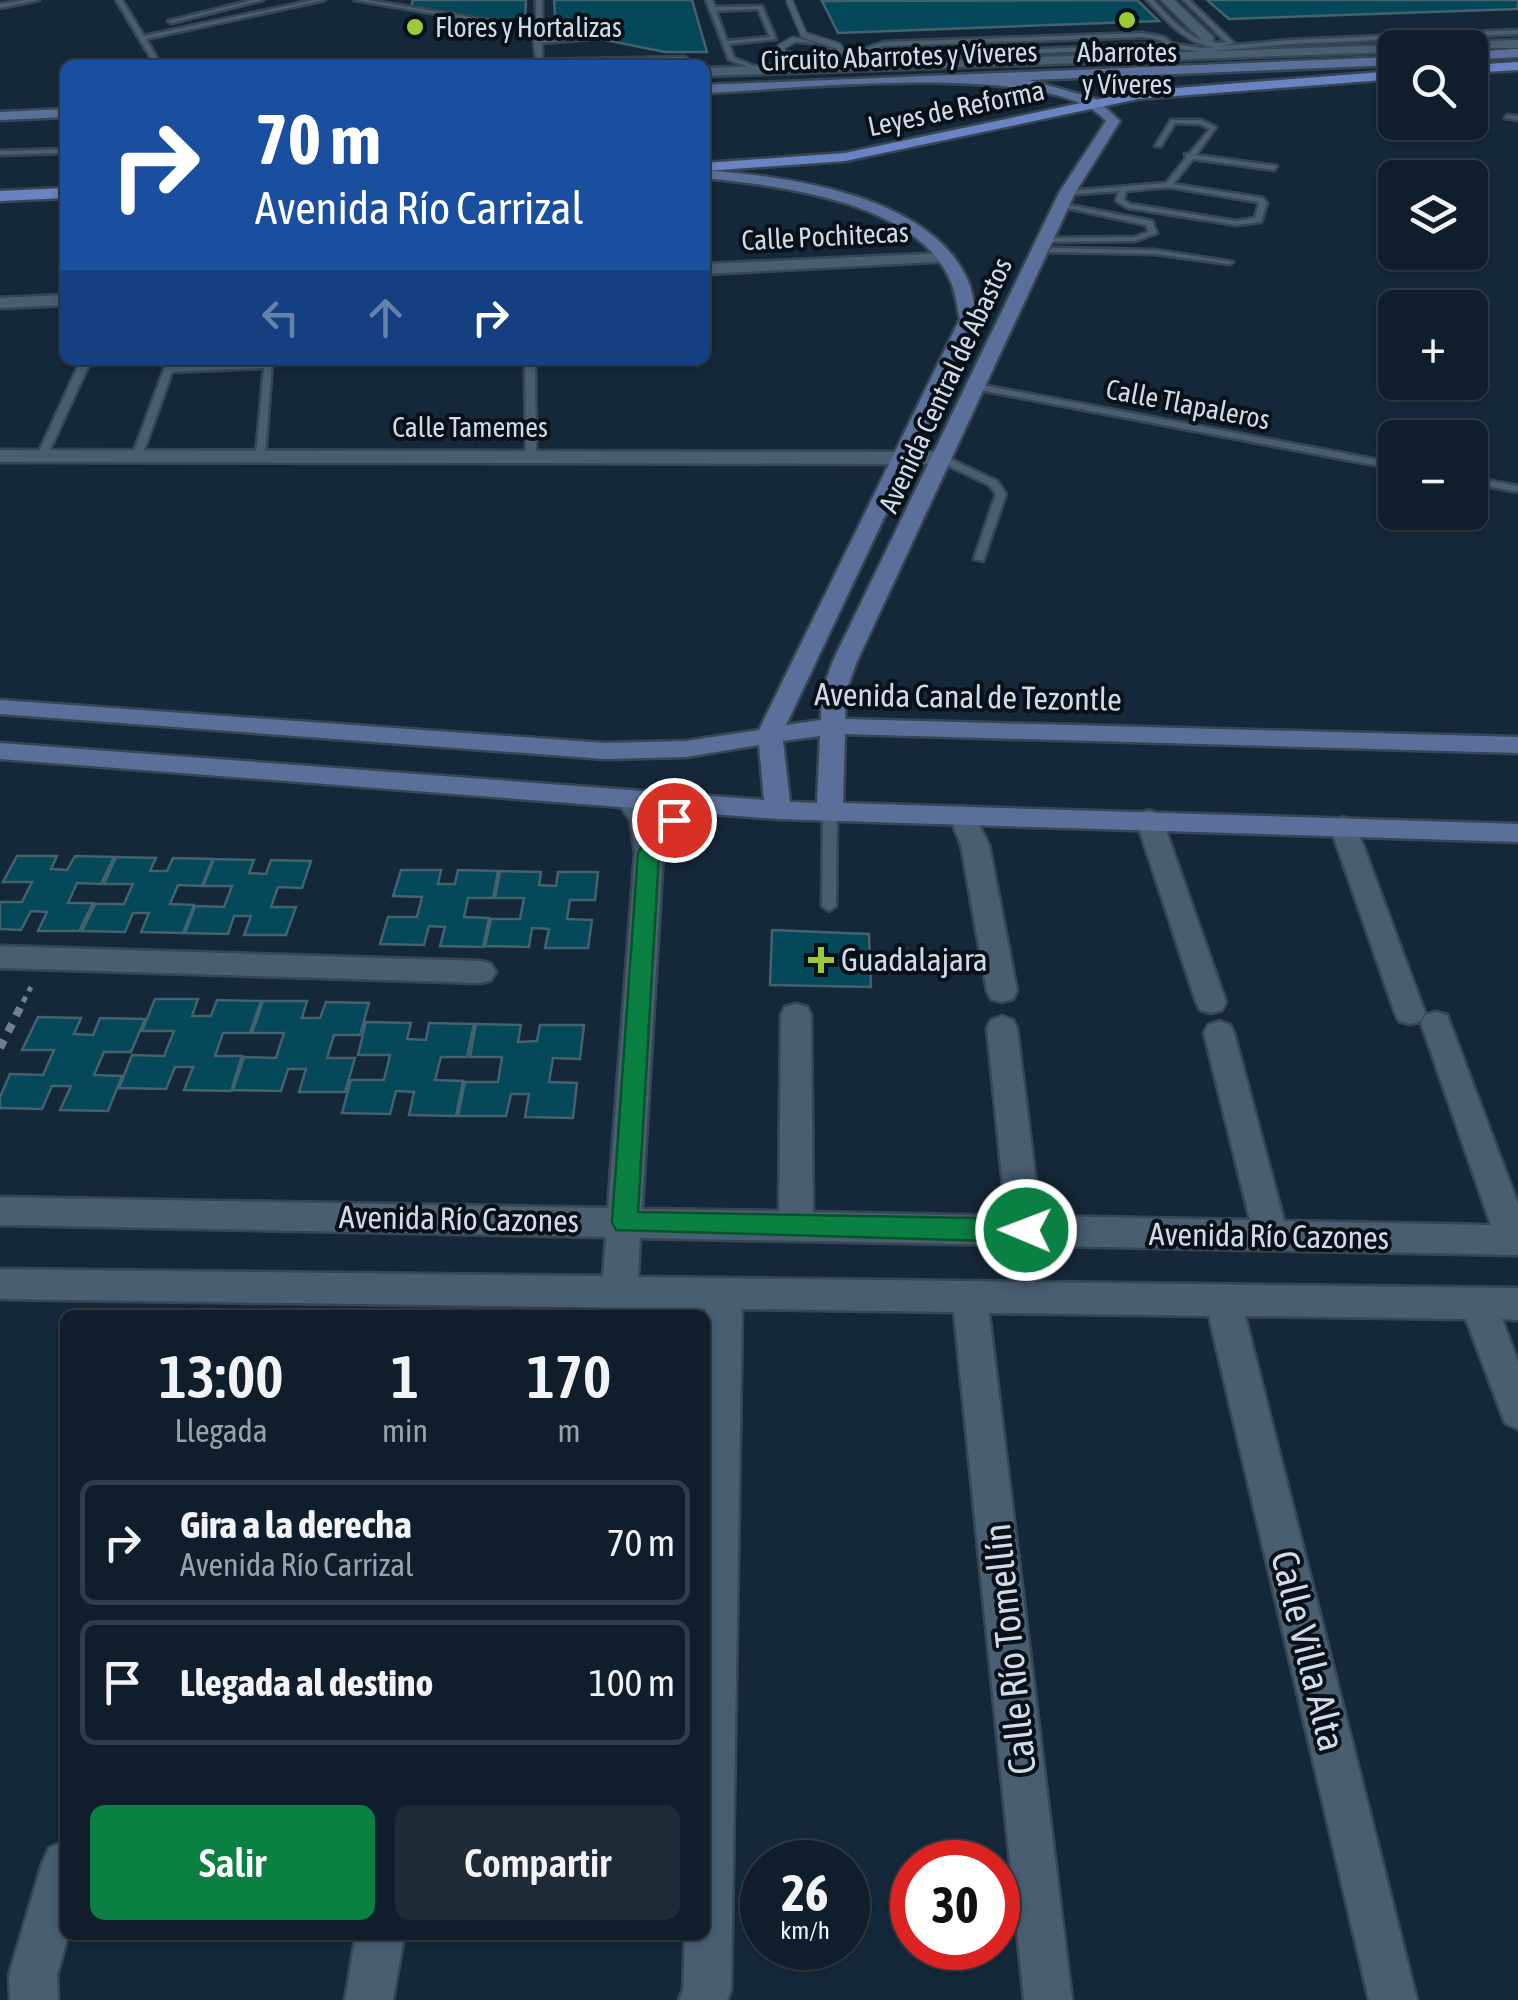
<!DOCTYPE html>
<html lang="es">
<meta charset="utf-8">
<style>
:root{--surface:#101e2b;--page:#1e2b37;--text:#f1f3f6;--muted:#9ca2a9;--line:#303c47;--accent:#0b8043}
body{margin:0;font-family:"Asap Condensed",sans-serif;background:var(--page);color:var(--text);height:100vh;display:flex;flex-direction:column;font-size:38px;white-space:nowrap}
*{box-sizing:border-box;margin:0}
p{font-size:32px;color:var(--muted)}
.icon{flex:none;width:55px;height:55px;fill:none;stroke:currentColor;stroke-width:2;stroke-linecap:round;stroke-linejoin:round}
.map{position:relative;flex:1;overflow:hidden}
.details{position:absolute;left:60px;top:1310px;width:650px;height:630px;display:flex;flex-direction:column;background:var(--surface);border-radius:15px;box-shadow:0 2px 8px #0004,0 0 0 2px var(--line)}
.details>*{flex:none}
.banner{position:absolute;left:60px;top:60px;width:650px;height:305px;border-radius:15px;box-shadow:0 2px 8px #0004,0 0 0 2px var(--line);background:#1a4fa0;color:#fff;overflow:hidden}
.fabs{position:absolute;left:1378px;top:30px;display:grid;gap:20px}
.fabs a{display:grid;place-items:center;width:110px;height:110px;border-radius:15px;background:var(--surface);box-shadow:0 2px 8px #0004,0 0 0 2px var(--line);font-size:50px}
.speed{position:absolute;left:740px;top:1840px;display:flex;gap:20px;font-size:50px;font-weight:700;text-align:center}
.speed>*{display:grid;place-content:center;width:130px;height:130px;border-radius:50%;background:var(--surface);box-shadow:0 2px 8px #0004,0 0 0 2px var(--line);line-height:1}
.speed small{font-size:25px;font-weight:400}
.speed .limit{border:15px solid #d22;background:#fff;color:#111}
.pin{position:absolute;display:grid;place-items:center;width:85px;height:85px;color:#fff;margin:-42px;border:5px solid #fff;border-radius:50%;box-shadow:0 2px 10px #0007}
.me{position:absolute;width:110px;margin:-55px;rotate:271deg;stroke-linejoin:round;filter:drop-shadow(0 0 8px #0008)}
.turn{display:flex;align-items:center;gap:35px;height:210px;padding:0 30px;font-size:45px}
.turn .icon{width:130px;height:130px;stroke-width:2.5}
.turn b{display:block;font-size:70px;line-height:85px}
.lanes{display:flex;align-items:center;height:95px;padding:0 30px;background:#0003;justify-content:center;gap:50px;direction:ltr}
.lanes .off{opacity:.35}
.eta{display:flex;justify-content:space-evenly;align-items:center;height:170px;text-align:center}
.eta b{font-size:60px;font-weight:600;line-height:70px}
.action{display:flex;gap:20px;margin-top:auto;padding:20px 30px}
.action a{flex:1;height:115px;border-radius:15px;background:var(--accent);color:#fff;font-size:40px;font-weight:600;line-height:115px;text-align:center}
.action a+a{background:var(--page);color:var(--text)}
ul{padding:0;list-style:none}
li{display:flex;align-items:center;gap:30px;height:125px;margin:0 20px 15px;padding:0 10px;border:5px solid var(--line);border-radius:15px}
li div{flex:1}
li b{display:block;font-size:38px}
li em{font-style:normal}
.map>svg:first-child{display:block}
.building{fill:#04485a;stroke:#43626d;stroke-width:2.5}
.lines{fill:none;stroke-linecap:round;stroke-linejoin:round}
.lane-casing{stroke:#374653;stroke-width:5}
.street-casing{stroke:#374653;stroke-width:5}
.secondary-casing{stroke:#374653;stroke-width:5}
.primary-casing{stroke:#374653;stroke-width:5}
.path-far1{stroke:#6f7f8d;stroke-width:5;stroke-dasharray:6 6;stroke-linecap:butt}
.path{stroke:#6f7f8d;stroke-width:8;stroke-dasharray:9 9;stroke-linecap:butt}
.lane{fill:#495e71;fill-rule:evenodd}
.street{fill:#495e71;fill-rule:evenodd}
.secondary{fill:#5a709a;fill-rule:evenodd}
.primary{fill:#6a83c2;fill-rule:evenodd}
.lane-bridge-casing{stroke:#374653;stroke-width:9;stroke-linecap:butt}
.lane-bridge{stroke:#495e71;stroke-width:6}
.route{fill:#0b8043;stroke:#07532c;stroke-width:2.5}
.poi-dot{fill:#98cb37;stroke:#081018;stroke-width:4}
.labels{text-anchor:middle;stroke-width:8;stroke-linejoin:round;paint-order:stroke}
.far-poi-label{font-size:28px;fill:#cfdbe6;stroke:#081018;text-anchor:start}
.far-street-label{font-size:28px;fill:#cfdbe6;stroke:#081018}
.street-label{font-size:32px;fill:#cfdbe6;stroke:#081018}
.poi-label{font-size:32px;fill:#cfdbe6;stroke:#081018;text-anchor:start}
.near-street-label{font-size:38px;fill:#cfdbe6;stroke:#081018}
</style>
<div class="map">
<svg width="1518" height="2000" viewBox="0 0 1518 2000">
<rect width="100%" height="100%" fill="#152839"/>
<path class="building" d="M413,0H526L525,26L411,7Z
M554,0H692L707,52H665L556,30Z
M1137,0L1159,21L838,33L822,1Z
M1207,0H1518V9L1229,19Z
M17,856H57L51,869L67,870L75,856L114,857L101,884L77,883L68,903H93L79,931H38L47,912L31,911L21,930L0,929V902H22L32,882H3Z
M116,857L156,858L150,871H167L173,858L213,859L202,886L178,885L170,904L194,905L183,933L141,932L149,913H133L125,932L82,931L95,904H124L133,884H104Z
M214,859L254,860L249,873L266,874L271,860L311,861L302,888L278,887L271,907H296L286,935H244L251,916H234L228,934L185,933L195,906L224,907L232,886H203Z
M401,870H441L438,884H455L458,870L498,871L493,898H468L464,917L489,918L483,947L440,946L445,927L429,926L424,945L380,944L388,917H417L422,897L393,896Z
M500,871L541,872L539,885L556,886L558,872H598L595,900H570L567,919L592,920L588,948H545L549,929L532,928L529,947L485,946L491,919H520L524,898H495Z
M772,930L869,934L871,987L770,985Z
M155,999H198L192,1016H211L217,1000L261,1001L250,1033H223L215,1056H242L231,1091L184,1090L193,1067H175L166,1089L119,1088L132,1055L164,1056L174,1031H142Z
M263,1001H307L302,1018H320L326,1002L369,1003L360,1035H334L327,1058H355L345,1092H299L306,1069H288L281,1091L233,1090L244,1057L276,1058L284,1033H252Z
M38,1017L81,1018L74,1034L93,1035L100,1018L145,1019L131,1052H104L94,1075L122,1076L108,1111L60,1110L71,1086H52L42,1109L0,1108V1097L10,1074L43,1075L54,1050H22Z
M366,1022L411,1023L407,1039L426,1040L429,1023L474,1024L467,1057H441L435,1080L463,1081L456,1116L409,1115L414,1092L396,1091L390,1114L342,1113L351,1080H384L390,1055H358Z
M476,1024L521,1025L518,1042L537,1041L540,1025H584L580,1059L553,1058L549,1082L577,1083L573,1118L525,1117L529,1094H511L506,1116H458L465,1082H498L502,1057H470Z"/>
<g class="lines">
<g class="lane-casing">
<path id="lane" d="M26,0H39L0,8V4Z
M116,0H122L144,36L314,0H325L146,39L161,65H155Z
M253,0H263L171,23L168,21Z
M354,0H367L536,28V0H542V39H590L542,43V60L685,57L688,59L542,65H350L536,60L534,41L536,31Z
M706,0H712L715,7L762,6L776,39L729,44L734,58L762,69V71L729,60ZM758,9L770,37L727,41L716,11Z
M1147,0H1153C1174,21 1194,48 1226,42L1183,0H1189L1234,43L1223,46L1291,40L1518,30V34L1291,44L1202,52L1171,48L871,60L874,67L871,69L868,67L861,50L884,42L1143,33L1164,37L1173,44L1202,48L1215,47C1185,44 1167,21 1147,0ZM1143,37L1160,40L1166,44L870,56L867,51L884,46Z
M793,38L831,42L850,67L845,68L827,45L791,41Z
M1507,115L1518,116V120L1505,118Z
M1171,120H1201L1216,127L1196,155L1277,166L1274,170L1193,159L1173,184L1263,198L1267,203L1261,222L1236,225L1128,208L1116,201L1119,191L1064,195L1067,191L1166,183L1186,158L1185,154H1189L1210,129L1200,124L1175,123L1161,146H1155ZM1168,187L1258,202L1259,203L1255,218L1236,221L1130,204L1124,200L1126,191Z
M65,149V153L0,155V151Z
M1059,203L1152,221L1157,233L1135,241L1041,242L1040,240L1044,238L1134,237L1149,232L1146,225L1062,207Z
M1053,248L1155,250L1233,262L1229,264L1155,254L1050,252L1049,250Z
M81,360H91L47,456L38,458L37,456Z
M525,360H535L536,454L531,457L526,454Z
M272,363L265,457L256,455L264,368L172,372L142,456L137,459L132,456L165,367Z
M972,383L1395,463V469L969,388V384Z
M936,456H944L997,481L1006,494L983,561L974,559L996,494L989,485L936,460Z
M1470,477L1518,486V492L1470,483Z
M830,808L837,812L836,906L829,911L822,906L823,812Z"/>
</g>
<g class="street-casing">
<path id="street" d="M1161,0H1174L1213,37V43H1205Z
M1518,40V48H1406L1412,44Z
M1399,45L1395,52L705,76V68Z
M947,253L953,255V261L705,274V264Z
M65,295V305L0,308V298Z
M0,450L940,452L950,458L940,464L0,462Z
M630,792L639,795L657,824C668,810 687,802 704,797L717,806L713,812L683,827L663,854L642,1209L779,1211L781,1015L785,1007L796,1004L807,1007L811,1015L813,1212L1006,1216L987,1028L991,1020L1002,1016L1013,1020L1017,1028L1040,1216L1250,1220L1204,1033L1208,1025L1219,1021L1230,1025L1234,1033L1284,1221L1491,1225L1421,1023L1425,1015L1436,1012L1447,1015L1518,1204V1255L640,1238L638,1277L1518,1288V1320L1502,1319L1518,1362V1429L1505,1423L1466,1319L1245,1316L1417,2000H1369L1209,1316L989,1313L1072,2000H1024L954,1312L742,1309L731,1990L727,2000H679L683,1990L685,1935H705L706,1309L0,1299V1269L603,1276L606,1237L0,1225V1197L608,1208L635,852L630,820L617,801Z
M962,806L971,809L989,845L1017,991L1013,999L1002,1002L991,999L987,991L961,845L949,815L953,809Z
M1149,810L1158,813L1162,819L1226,1002L1222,1010L1211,1013L1200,1010L1196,1002L1136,819L1140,813Z
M1343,817L1352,820L1356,826L1425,1013L1421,1021L1410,1024L1399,1021L1395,1013L1330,826L1334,820Z
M0,946L481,961L491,964L496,972L491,980L481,983L0,968Z
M65,1841V1935H68L57,1975L58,2000H10L9,1975L42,1864L49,1848Z
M356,1935H404L393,2000H345Z"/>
</g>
<g class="secondary-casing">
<path id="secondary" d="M1518,49V57L1470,60V52Z
M1395,57V65L1029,80L1096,99L1120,121L1075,193L857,661L846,691L845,719L1518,737V753L845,734L843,803L1518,824V842L778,819L0,759V743L764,800L759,745L686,757L605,759L0,714V700L605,743L686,741L759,730L960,319C957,307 956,293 951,282C918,201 779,186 705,178V170C787,177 930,194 968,281C973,293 974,307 978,319L786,725L821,720L822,691L833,661L1059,193L1106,121C1053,59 789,90 705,93V85ZM820,736L817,803L790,802L783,741Z
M65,109V117L0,120V112Z"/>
</g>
<g class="primary-casing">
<path id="primary" d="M1518,62V70L1470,73V65Z
M1395,71V79L1138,99L845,161L705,171V163L845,153L1138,91Z
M65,188V198L0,201V191Z"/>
</g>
<path class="path-far1" d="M23,1002L31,987"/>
<path class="path" d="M0,1048L24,1000"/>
<use href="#lane" class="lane"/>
<use href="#street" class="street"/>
<use href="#secondary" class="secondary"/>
<use href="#primary" class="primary"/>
<g class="lane-bridge-casing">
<path id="lane-bridge" d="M789,0L804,35L838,46L841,51L821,59L783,54L781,47L793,40"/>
</g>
<use href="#lane-bridge" class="lane-bridge"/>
</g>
<path class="route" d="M674,814L684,820L659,854L638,1212L1026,1219L1035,1223L1038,1230L1035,1238L1026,1242L616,1230L612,1222L638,852L667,816Z"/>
<g class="poi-dot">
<circle cx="1127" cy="20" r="10"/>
<circle cx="415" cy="27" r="10"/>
<path d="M816 945h10v10h10v10h-10v10h-10v-10h-10v-10h10z"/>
</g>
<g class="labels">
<g class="far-poi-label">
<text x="435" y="37">Flores y Hortalizas</text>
<text x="1127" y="62" text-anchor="middle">Abarrotes<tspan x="1127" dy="32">y Víveres</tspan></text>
</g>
<g class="far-street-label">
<text transform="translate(899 56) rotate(-2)" y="10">Circuito Abarrotes y Víveres</text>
<text transform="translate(956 108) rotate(-12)" y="10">Leyes de Reforma</text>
<text transform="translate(825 236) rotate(-3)" y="10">Calle Pochitecas</text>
<text transform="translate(945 385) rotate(-65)" y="10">Avenida Central de Abastos</text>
<text transform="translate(1188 404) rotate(11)" y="10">Calle Tlapaleros</text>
<text x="470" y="437">Calle Tamemes</text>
</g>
<g class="street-label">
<text transform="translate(968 697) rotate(1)" y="11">Avenida Canal de Tezontle</text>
<text transform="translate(459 1219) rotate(1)" y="11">Avenida Río Cazones</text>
<text transform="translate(1269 1236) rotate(1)" y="11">Avenida Río Cazones</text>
</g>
<g class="poi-label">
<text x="841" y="971">Guadalajara</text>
</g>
<g class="near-street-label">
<text transform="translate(1010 1649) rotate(-96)" y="13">Calle Río Tomellín</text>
<text transform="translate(1308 1651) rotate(76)" y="13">Calle Villa Alta</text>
</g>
</g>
</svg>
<div class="fabs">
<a><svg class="icon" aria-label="search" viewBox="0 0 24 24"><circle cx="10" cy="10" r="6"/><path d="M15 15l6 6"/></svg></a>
<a><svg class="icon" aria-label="layers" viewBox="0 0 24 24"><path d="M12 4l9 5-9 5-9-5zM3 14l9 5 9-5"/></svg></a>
<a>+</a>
<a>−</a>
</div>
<div class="speed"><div>26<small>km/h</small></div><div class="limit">30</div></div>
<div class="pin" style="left:674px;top:820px;background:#d93025"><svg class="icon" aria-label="arrive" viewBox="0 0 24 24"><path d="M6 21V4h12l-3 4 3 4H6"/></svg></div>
<svg class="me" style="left:1026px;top:1230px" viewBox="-20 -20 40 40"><circle r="17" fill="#0b8043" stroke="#fff" stroke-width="3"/><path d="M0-11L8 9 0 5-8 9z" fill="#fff"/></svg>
<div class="banner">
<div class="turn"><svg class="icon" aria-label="right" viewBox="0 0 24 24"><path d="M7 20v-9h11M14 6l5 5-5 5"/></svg><div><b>70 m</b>Avenida Río Carrizal</div></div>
<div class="lanes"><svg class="icon off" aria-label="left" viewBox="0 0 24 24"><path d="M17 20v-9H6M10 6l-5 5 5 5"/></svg><svg class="icon off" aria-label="ahead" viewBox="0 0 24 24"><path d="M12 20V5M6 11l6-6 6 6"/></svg><svg class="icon" aria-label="right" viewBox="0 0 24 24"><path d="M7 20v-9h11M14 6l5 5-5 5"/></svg></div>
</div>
<section class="details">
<div class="eta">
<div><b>13:00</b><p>Llegada</p></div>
<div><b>1</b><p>min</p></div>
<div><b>170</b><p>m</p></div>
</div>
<ul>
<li><svg class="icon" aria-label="right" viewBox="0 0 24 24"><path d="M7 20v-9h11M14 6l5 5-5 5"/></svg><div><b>Gira a la derecha</b><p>Avenida Río Carrizal</p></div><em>70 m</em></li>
<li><svg class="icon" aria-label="arrive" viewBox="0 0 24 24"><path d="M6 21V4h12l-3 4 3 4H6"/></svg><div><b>Llegada al destino</b></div><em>100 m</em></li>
</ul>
<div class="action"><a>Salir</a><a>Compartir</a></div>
</section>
</div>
